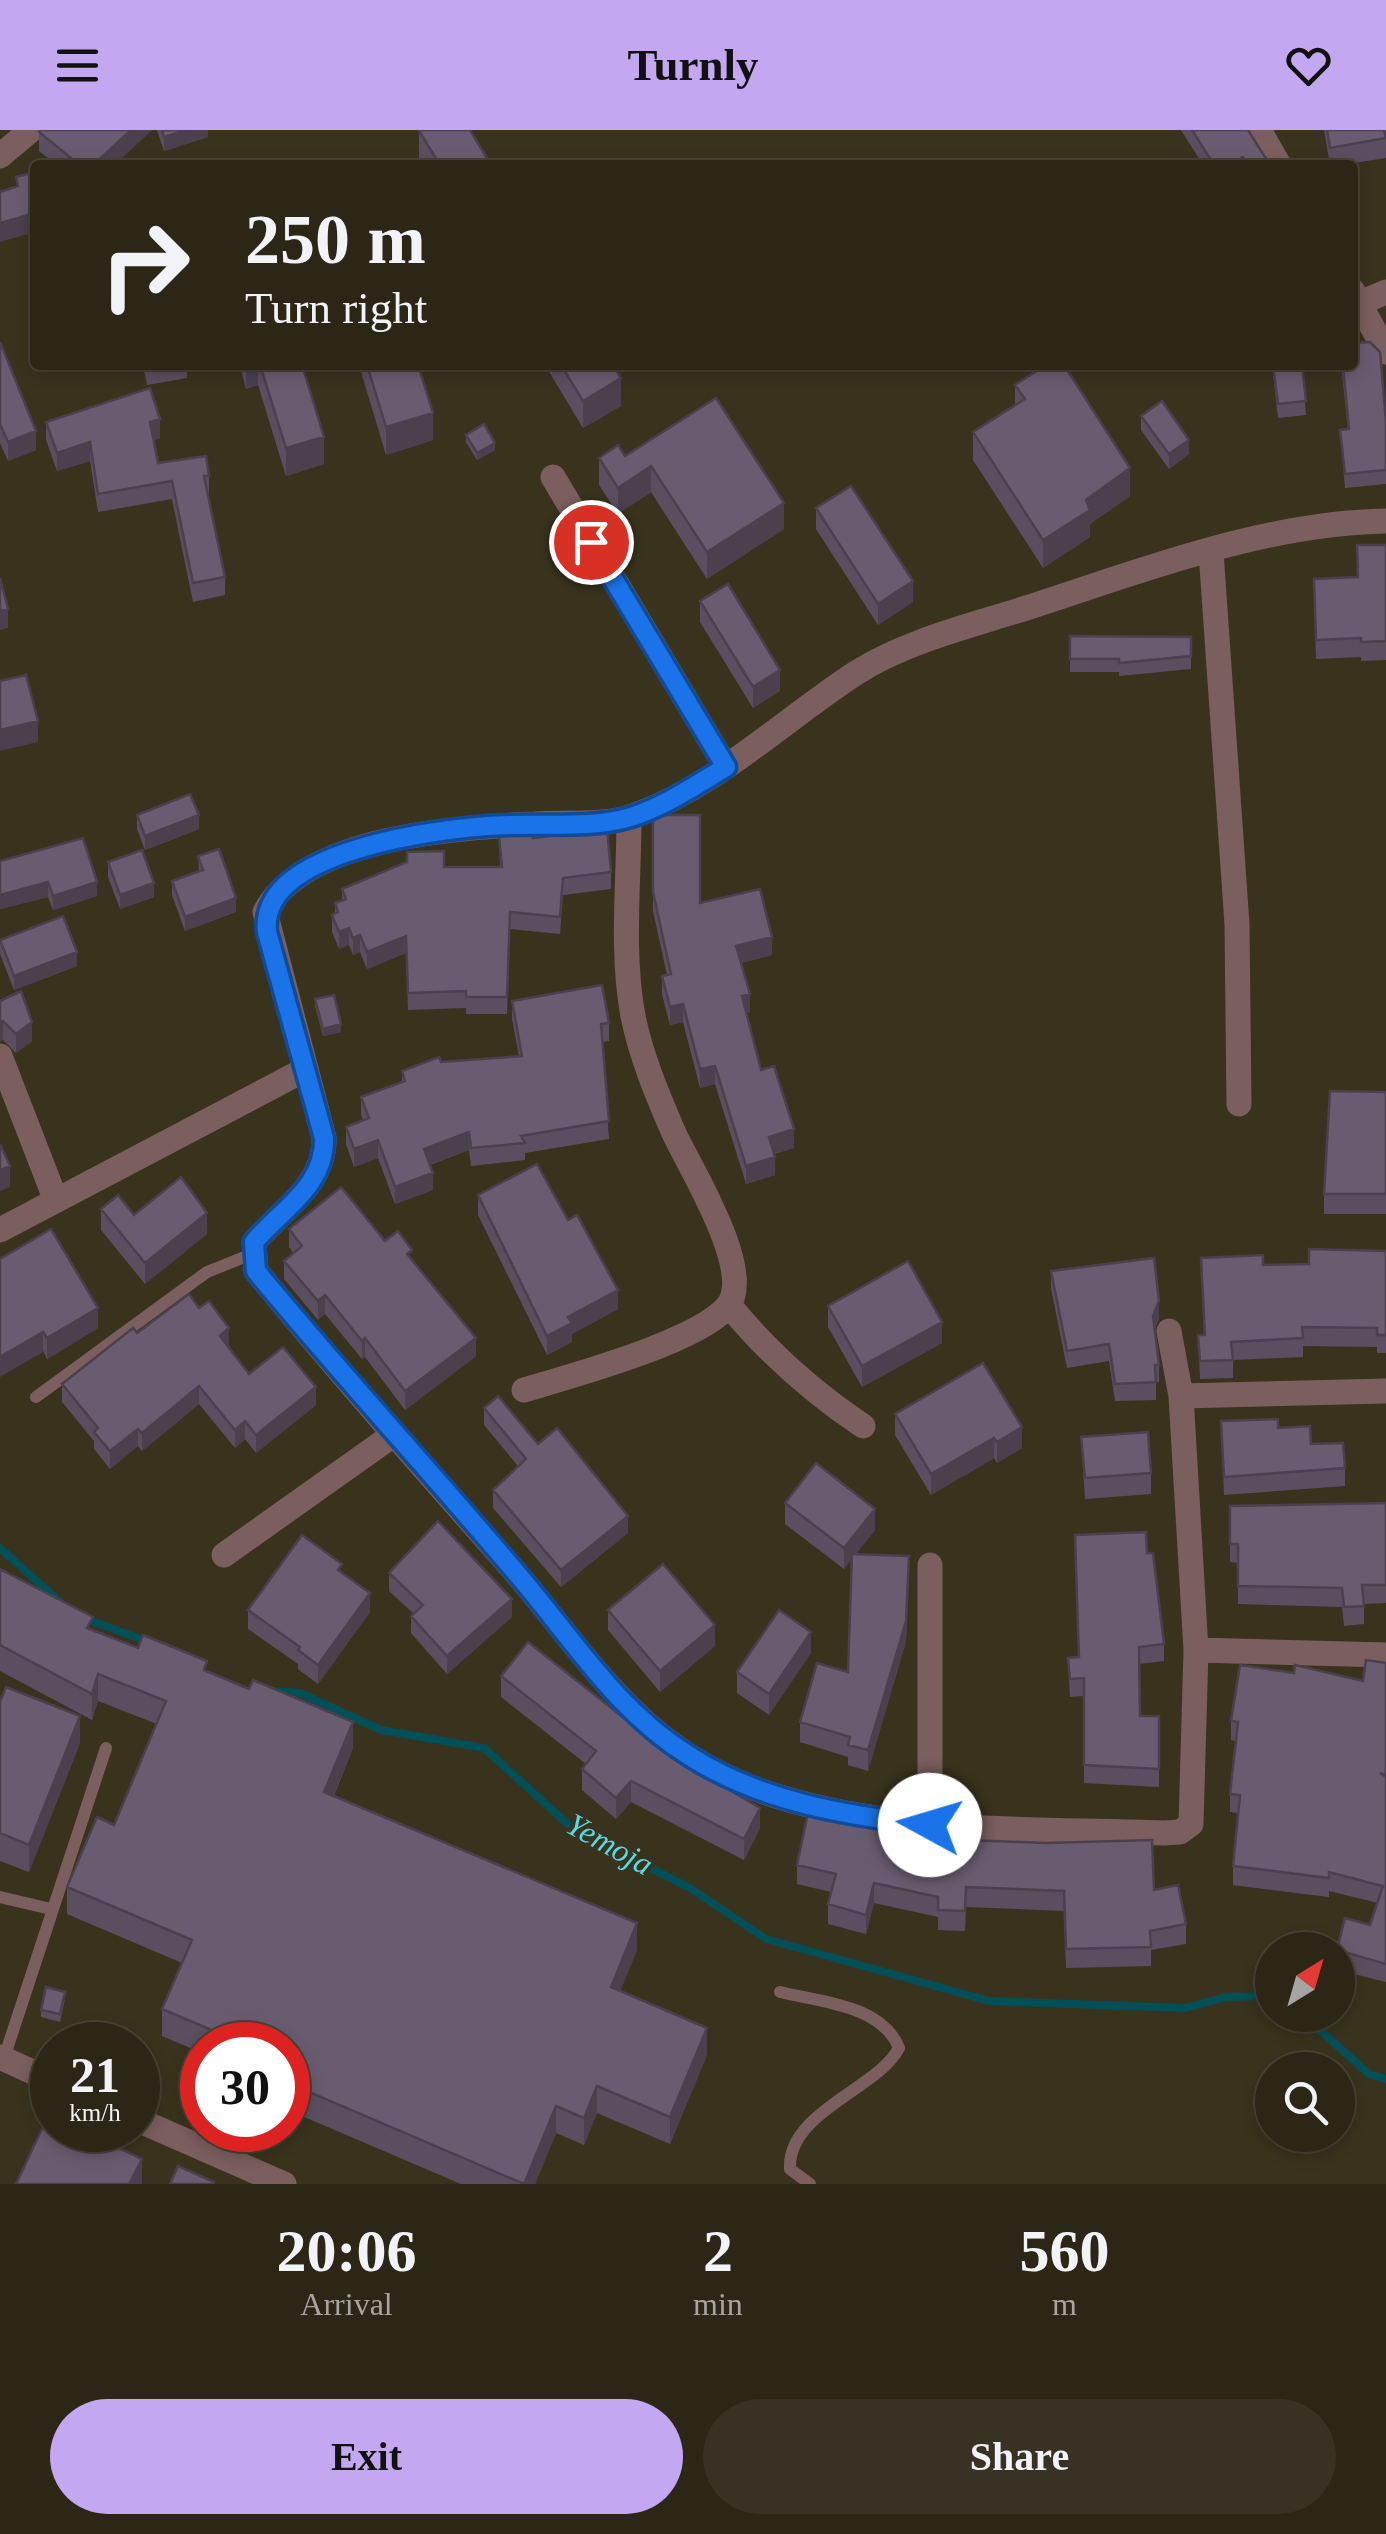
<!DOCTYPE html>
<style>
:root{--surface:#2b2616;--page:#373223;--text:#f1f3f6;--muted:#a6a5a1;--line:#474335;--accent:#c4a7f1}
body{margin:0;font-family:Georgia,serif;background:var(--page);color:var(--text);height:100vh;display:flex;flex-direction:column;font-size:38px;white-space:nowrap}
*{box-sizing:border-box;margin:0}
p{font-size:32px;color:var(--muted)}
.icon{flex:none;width:55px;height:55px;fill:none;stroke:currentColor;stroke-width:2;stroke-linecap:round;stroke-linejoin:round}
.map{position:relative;height:2054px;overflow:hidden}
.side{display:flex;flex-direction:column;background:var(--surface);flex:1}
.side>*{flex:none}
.hud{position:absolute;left:30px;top:30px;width:1328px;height:210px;border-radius:10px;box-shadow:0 5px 15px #0003,0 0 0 2px var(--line);background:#2b2616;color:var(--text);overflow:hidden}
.needle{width:65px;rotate:37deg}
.fabs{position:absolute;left:1255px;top:1802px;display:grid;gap:20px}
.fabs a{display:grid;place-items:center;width:100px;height:100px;border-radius:50%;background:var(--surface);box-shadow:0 5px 15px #0003,0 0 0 2px var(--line);font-size:50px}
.speed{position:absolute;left:30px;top:1892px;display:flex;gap:20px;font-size:50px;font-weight:700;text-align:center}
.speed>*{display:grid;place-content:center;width:130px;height:130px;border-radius:50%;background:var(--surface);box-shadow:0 5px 15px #0003,0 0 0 2px var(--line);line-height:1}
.speed small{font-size:25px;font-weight:400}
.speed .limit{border:15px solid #d22;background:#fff;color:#111}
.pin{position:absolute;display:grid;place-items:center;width:85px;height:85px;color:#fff;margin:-42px;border:5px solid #fff;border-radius:50%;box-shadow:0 2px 10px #0007}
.me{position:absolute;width:110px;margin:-55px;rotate:276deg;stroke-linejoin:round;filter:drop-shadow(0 0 8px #0008)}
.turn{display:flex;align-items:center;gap:35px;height:210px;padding:0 50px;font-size:45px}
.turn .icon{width:130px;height:130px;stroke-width:2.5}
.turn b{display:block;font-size:70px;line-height:85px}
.eta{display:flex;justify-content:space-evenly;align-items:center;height:170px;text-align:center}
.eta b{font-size:60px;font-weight:700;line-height:70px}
.primary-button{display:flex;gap:20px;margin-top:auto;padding:20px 50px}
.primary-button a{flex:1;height:115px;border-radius:60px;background:var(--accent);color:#111;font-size:40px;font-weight:700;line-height:115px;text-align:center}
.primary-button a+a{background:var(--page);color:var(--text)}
header{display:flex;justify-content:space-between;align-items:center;height:130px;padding:0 50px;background:var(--accent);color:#111;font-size:45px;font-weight:700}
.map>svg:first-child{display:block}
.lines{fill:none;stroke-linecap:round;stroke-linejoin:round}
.stream{stroke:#015057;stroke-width:8}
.lane{stroke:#7b5e5e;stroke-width:12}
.street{stroke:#7b5e5e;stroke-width:25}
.wall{fill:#5a4f60}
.shaded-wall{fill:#4a404e}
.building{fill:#695c70;stroke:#4a404e;stroke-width:2.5}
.route-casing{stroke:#114b97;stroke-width:25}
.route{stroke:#1a73e8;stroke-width:18}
.labels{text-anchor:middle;stroke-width:8;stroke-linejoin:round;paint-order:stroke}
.water-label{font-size:32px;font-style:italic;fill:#57d9e6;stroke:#39331d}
</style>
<header><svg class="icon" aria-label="menu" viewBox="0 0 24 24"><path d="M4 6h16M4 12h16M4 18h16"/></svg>Turnly<svg class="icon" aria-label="heart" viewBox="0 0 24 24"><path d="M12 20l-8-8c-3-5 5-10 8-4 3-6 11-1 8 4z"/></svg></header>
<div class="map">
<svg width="1386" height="2054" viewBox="0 0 1386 2054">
<rect width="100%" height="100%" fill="#39331d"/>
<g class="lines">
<path class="stream" d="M0,1418L60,1472
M83,1488L149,1512
M273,1561L300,1563L381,1600L484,1618L572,1698L690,1758L766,1809L989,1871L1185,1878L1226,1867L1272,1866
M1303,1885L1369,1944L1386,1949"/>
<path class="lane" d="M36,1267L207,1142L252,1124
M0,1767L51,1779
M780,1862C821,1872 882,1875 899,1918C878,1959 787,1982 790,2039L810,2054
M4,1928L106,1618"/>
<path class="street" d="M1259,0L1279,35
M0,26L31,0
M1352,160L1386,222
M1360,173L1386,162
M553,347L726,637
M1211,422L1237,794L1239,974
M0,926L55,1068
M0,1100L306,939
M729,1175C769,1224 811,1261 863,1296
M1169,1201L1181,1266L1196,1520L1191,1694L1180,1702L1164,1703C1034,1698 899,1705 773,1665C636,1621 592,1529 504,1429C420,1334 336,1239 256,1141L254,1112C283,1079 325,1055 324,1008L265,782C304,707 458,697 535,694C565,692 605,696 633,686C717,656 782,591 856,543C906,511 970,496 1026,478C1141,441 1264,393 1386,391
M524,1260C571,1246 697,1212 727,1177C757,1143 688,1035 673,1001C657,964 641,926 633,886C621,822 629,752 629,688
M1181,1266L1386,1261
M224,1425L393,1305
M1196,1520L1386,1525
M930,1695V1435
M0,1927L52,1951
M138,1990L284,2054"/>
</g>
<path class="wall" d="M40,0H152L114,35H57L39,21V2Z
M157,0H208V7L164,21Z
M1181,0H1248L1270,35H1203Z
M1324,0H1386V28L1341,35H1330Z
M419,1L491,35H423L419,28Z
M0,212L36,320L8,331L0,313Z
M143,235H187V248L147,255Z
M240,235H305L302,236L324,334L286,346L258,255L246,259Z
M359,235H418L433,310L386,325Z
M545,235H613L621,276L583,298Z
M1272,235H1302L1306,285L1278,288Z
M1341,235H1352L1386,292V354L1345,358L1340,300L1348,299Z
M1015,255L1130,366L1090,394V407L1043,438L973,330V302L1015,275Z
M716,268L784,399L707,449L651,362L618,384L599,355V328L625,326Z
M1141,286L1189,324L1169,339L1141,300Z
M46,292L160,308L153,310L158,333L209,346V364H208L225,447V465L193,472L172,369L98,382L90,331L57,341L46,310Z
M466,305L495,320L477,330L466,312Z
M816,378L913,472L878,495L816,399Z
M1386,415V530L1361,531V527L1316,529L1314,467L1358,447Z
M700,471L780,561L753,578L700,492Z
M1070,506L1191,507V539L1119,546V542H1070Z
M137,685L199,699L145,720L137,699Z
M653,685L700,773L772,825L741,833L750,882L746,883L761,940L794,1018L774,1024L775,1045L746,1054L715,954L700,958L683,892L670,895L662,864V846L667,845L653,781Z
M499,706L533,708L611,742V759L563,765L560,804L510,799L507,884H466V878L408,880L406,823L367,839L360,822L353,825L349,815L339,819L332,802V785L335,784V773L342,770V759L444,737H500Z
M198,726L236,782L185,801L172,765V751L199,741Z
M0,731L97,766L53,780L48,767L0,779Z
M108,732L154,767L120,779L108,747Z
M0,810L77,836L14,860L0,824Z
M315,869L341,902L323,906L315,876Z
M0,871L32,911L16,923L3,910Z
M512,871L609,893V911L602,912L609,1009L525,1023V1030L471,1036L469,1020L430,1035L433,1060L395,1074L378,1028L354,1037L346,1014V997L363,990L361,985V967L402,952V941L441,932L519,926L512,889Z
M1386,962V1084H1324V1064Z
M478,1065L618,1179L572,1204V1212L547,1225L478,1085Z
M101,1079L207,1104L145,1154L101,1100Z
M289,1099L385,1111L412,1131L476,1226L405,1280L365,1227L362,1229L325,1184L318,1190L284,1149V1131L293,1123L289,1117Z
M1386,1121V1223H1377V1217L1303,1216V1227L1233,1230V1248L1200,1249L1198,1205H1204L1201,1128L1263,1135L1309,1134Z
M0,1129L98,1198L47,1229Z
M1051,1141L1159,1188L1155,1199L1159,1235V1252H1156V1270L1115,1271L1109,1231L1067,1238L1051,1158Z
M828,1176L942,1213L862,1257L828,1197Z
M137,1203L229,1216L249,1244L316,1275L256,1323L245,1309L235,1318L199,1274L142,1321L138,1316L110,1339L94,1319V1311L62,1272V1254Z
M983,1233L1022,1318L997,1333L994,1328L931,1365L895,1305V1284Z
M484,1278L538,1314L628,1403L561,1457L493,1378V1360L518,1336L484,1295Z
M1221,1291L1278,1298L1311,1314L1345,1338V1356L1224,1365Z
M1081,1307L1151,1343V1364L1085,1369Z
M785,1373L875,1400L856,1424L909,1447L906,1511L868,1641L848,1635V1627L800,1612V1592L848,1542L852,1429L844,1439L785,1394Z
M1386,1373V1473L1364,1474V1494L1344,1496L1342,1477L1238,1474V1433L1230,1432V1376Z
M1147,1423L1164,1514V1531L1139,1534L1140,1586H1159V1657L1084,1653V1566L1070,1567L1068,1528L1078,1527Z
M0,1439L93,1500L138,1518L207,1541L353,1618L334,1666L637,1820L620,1861L707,1925L670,2014L597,1983L584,2015L556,2003L535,2054H461L288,1980V1915H202V1923L162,1906V1879L182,1833L67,1784V1757L114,1695L157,1594L98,1571L92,1590L0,1541Z
M342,1443L370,1482L318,1554L298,1539V1534L248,1499V1480Z
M389,1443L512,1487L447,1544L411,1503V1486L413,1483L389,1461Z
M608,1480L715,1516L660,1562L608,1500Z
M811,1523L769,1585L737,1563V1542Z
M1386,1533V1852L1338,1840L1337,1820L1370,1795L1378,1773L1329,1761V1767L1233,1755V1736L1238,1683L1230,1682V1664L1236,1611L1231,1610V1591L1294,1543L1363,1551Z
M501,1546L664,1621L760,1698L744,1730L631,1672L616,1689L582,1660V1639L586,1634L501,1567Z
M0,1572L80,1613L29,1742L0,1731Z
M890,1702L1154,1760L1186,1794V1814L1151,1820V1836L1066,1838L1064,1781L966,1777L965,1801L938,1800V1787L874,1773L866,1804L828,1794V1774L831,1762L797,1754V1735Z
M65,1869L60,1892L41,1887V1880Z"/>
<path class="shaded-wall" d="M131,0H152L114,35H93Z
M187,0H208V7L164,21V7Z
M1243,27V35H1231Z
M35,83V102L0,112V93Z
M246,235H258V255L246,259Z
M621,248V276L583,298V271Z
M433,283V310L386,325V297Z
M160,289V308L150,311V292Z
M36,301V320L8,331V312Z
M324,307V334L286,346V318Z
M1189,310V324L1169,339V324Z
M90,312V331L57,341V323Z
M495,313V320L477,330V323Z
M651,336V362L618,384V358Z
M1130,338V366L1090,394V407L1043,438V410L1086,370Z
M784,373V399L707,449V422Z
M913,451V472L878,495V474Z
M8,479V498L0,500V481Z
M780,540V561L753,578V557Z
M38,591V612L0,621V600Z
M199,685V699L145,720V706Z
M48,752V767L0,779V765Z
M97,752V766L53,780V766Z
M154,753V767L120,779V765Z
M236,768V782L185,801V787Z
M349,798V815L339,819V802Z
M360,805V822L353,825V808Z
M406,806V823L367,839V822Z
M772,807V825L736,834V816Z
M77,822V836L14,860V846Z
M750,864V882L742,884V866Z
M683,874V892L670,895V877Z
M3,891V910L0,912V893Z
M32,892V911L16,923V904Z
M341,894V902L323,906V899Z
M715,936V954L700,958V939Z
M794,999V1018L769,1025V1007Z
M469,1002V1020L424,1037V1019Z
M378,1010V1028L354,1037V1019Z
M775,1027V1045L746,1054V1036Z
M10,1036V1057L0,1061V1040Z
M433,1043V1060L395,1074V1057Z
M207,1083V1104L145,1154V1133Z
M618,1160V1179L572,1204V1212L547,1225V1206L568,1187Z
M325,1165V1184L318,1190V1171Z
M1159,1171V1188L1153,1203V1186Z
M98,1178V1198L47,1229V1208Z
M942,1192V1213L862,1257V1236Z
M229,1198V1216L220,1223V1206Z
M43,1202V1222L0,1247V1227Z
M365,1208V1227L362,1229V1211Z
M476,1208V1226L405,1280V1261Z
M199,1256V1274L142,1321V1303Z
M316,1257V1275L256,1323V1305Z
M245,1291V1309L235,1318V1300Z
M1022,1297V1318L997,1333V1312Z
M138,1299V1316L110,1339V1321Z
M994,1308V1328L931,1365V1344Z
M875,1379V1400L844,1439V1418Z
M628,1386V1403L561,1457V1440Z
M909,1426L906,1511L868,1641V1620Z
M370,1463V1482L318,1554V1535Z
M512,1469V1487L447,1544V1526Z
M715,1495V1516L660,1562V1541Z
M811,1502V1523L769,1585V1564Z
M98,1544V1571L92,1590V1564Z
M80,1586V1613L29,1742V1715Z
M353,1592V1618L324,1689V1662Z
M631,1651V1672L616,1689V1668Z
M760,1678V1698L744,1730V1709Z
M874,1753V1773L866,1804V1785Z
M637,1793V1820L611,1884V1857Z
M707,1898V1925L670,2014V1987Z
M597,1956V1983L584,2015V1988Z
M556,1976V2003L535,2054H524Z
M142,2029V2054H129Z"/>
<path class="building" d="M40,0H131L93,35H63L76,32L39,2Z
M162,0H187L164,7Z
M420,0H470L491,35H440L419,1Z
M1192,0H1248L1270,35H1247L1243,27L1231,35H1214Z
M1327,0H1384L1386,8L1330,18Z
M35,42V83L0,93V62L18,56L16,47Z
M0,212L36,301L8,312L0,294Z
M1370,212L1380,222L1386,292V340L1345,344L1340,300L1349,299L1343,235H1352V213Z
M260,235H302L324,307L286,318Z
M367,235H418L433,283L386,297Z
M561,235H613L621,248L583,271Z
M1046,235H1064L1130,338L1086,370L1090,380L1043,410L973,302L1025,269L1015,255Z
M1273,235H1302L1306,271L1278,274Z
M150,258L160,289L150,292L158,333L206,326L209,346H204L225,447L193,453L172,351L98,364L90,312L57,323L46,292Z
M716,268L784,373L707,422L651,336L618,358L599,328L618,315L625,326Z
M1162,271L1189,310L1169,324L1141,286Z
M484,294L495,313L477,323L466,305Z
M851,356L913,451L878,474L816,378Z
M1357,415H1386V511L1361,512V508L1316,510L1314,449L1358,447Z
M0,448L8,479L0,481Z
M728,454L780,540L753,557L700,471Z
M1070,506L1191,507V526L1119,533V529H1070Z
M26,545L38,591L0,600V551Z
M190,664L199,685L145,706L137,685Z
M653,685H700V773L760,759L772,807L736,816L750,864L742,866L761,940L774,936L794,999L769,1007L775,1027L746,1036L715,936L700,939L683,874L670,877L662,846L671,844L653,762Z
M607,698L611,742L563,748L560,787L510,782L507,867H466V861L408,863L406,806L367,822L360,805L353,808L349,798L339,802L332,785L338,782L335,773L346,769L342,759L407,732V722L444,721V737H502L499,706L532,702L533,708Z
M83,708L97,752L53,766L48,752L0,765V731Z
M219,719L236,768L185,787L172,751L203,740L198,726Z
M142,720L154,753L120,765L108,732Z
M63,786L77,822L14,846L0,810Z
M602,855L609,893L601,894L609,991L521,1006L525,1013L471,1018L469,1002L424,1019L433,1043L395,1057L378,1010L354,1019L346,997L369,988L361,967L405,951L402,941L439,927L441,932L522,926L512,871Z
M21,861L32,892L16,904L3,891L0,893V871Z
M334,865L341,894L323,899L315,869Z
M1330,961L1386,962V1064H1324Z
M0,1014L10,1036L0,1040Z
M537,1034L568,1090L577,1085L618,1160L568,1187L572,1193L547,1206L478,1065Z
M181,1047L207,1083L145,1133L101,1079L118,1065L134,1085Z
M341,1057L385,1111L398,1101L412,1120L407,1124L476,1208L405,1261L365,1208L362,1211L325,1165L318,1171L284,1131L302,1116L289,1099Z
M51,1099L98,1178L47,1208L43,1202L0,1227V1129Z
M1309,1119L1386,1121V1205H1377V1198L1302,1197L1303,1208L1231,1212L1233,1230L1200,1231L1198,1205H1205L1201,1128L1263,1125V1135L1309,1134Z
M1154,1128L1159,1171L1153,1186L1159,1235H1155L1156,1252L1115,1254L1109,1214L1067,1221L1051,1141Z
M908,1131L942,1192L862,1236L828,1176Z
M189,1164L199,1178L209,1171L229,1198L220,1206L249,1244L283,1217L316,1257L256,1305L245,1291L235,1300L199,1256L142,1303L138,1299L110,1321L94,1302L98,1298L62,1254L133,1198L137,1203Z
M983,1233L1022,1297L997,1312L994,1308L931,1344L895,1284Z
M498,1266L538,1314L557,1298L628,1386L561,1440L493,1360L526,1329L484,1278Z
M1278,1289V1298L1310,1296L1311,1314L1343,1313L1345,1338L1224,1347L1221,1291Z
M1148,1302L1151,1343L1085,1348L1081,1307Z
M816,1333L875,1379L844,1418L785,1373Z
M1386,1373V1455H1362L1364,1476L1344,1477L1342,1458L1238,1456V1414H1230V1376Z
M438,1391L512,1469L447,1526L411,1486L423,1475L389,1443Z
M1146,1402L1147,1423H1153L1164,1514L1139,1517L1140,1586H1159V1639L1084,1635V1548L1070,1549L1068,1528L1079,1527L1075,1405Z
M302,1405L342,1434L338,1440L370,1463L318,1535L298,1520L300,1517L248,1480Z
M852,1424L909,1426L906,1491L868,1620L848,1615L850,1607L800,1592L817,1533L848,1542Z
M663,1434L715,1495L660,1541L608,1480Z
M0,1439L93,1487L87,1498L138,1518L143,1505L207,1531L204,1540L249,1559L253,1550L353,1592L324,1662L637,1793L611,1857L707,1898L670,1987L597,1956L584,1988L556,1976L524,2054L288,1953V1915H247L162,1879L192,1810L67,1757L97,1687L114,1695L166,1571L98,1544L92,1564L0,1515Z
M779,1480L811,1502L769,1564L737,1542Z
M528,1512L624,1588L630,1582L664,1612L659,1618L760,1678L744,1709L631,1651L616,1668L582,1639L596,1621L501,1546Z
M1366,1530L1386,1533V1645L1380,1643L1386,1647V1834L1337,1820L1345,1788L1370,1795L1383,1756L1329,1742V1748L1233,1736L1240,1665L1230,1664L1238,1592L1231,1591L1240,1535L1294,1543L1295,1535L1363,1551Z
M6,1557L80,1586L29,1715L0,1703V1572Z
M809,1678L890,1696L889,1702L940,1713V1709L1046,1713L1152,1710L1154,1760L1178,1755L1186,1794L1150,1801L1151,1817L1066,1819L1064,1761L966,1757L965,1781L938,1780V1767L874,1753L866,1785L828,1774L836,1744L797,1735Z
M46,1857L65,1862L60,1884L41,1880Z
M49,1984L52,1986V2000H82L142,2029L129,2054H16Z
M178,2036L214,2052L213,2054H170Z"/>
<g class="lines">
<g class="route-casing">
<path id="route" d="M591,412L726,637C696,655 665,676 631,687C588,700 532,692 487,696C428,701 258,722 267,802L324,1008C325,1056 283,1078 254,1112L256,1141C343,1247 436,1347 524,1452C577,1515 619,1583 691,1627C762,1672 848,1686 930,1695"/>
</g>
<use href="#route" class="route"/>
</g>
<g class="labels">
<g class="water-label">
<text transform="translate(610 1714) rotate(29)" y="11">Yemoja</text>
</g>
</g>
</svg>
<div class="fabs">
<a><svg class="needle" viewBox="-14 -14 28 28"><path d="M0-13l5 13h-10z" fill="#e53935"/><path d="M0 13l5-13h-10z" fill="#a6a5a1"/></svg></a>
<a><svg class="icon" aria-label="search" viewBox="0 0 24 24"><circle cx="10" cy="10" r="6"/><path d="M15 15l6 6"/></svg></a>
</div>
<div class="speed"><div>21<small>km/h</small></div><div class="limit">30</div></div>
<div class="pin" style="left:591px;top:412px;background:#d93025"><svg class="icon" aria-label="arrive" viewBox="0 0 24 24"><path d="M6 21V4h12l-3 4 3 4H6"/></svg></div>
<svg class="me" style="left:930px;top:1695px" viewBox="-20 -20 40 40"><circle r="19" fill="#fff"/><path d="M0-13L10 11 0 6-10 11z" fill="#1a73e8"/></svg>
<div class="hud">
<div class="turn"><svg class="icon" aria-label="right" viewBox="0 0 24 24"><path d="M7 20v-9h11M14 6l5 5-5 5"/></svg><div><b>250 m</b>Turn right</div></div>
</div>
</div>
<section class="side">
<div class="eta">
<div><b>20:06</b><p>Arrival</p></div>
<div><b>2</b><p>min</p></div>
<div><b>560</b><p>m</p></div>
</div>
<div class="primary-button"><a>Exit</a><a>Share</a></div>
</section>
